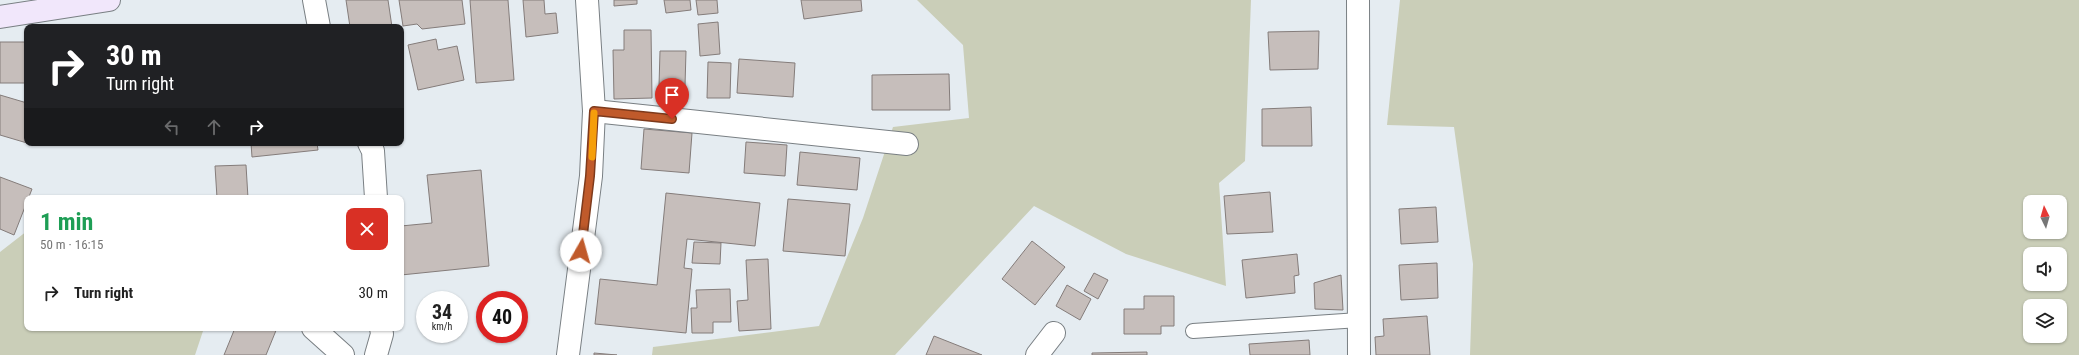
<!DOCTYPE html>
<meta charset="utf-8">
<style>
:root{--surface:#fff;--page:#f6f6f6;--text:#222;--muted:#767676}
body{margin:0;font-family:"Roboto Condensed",sans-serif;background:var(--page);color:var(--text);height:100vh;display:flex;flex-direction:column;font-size:15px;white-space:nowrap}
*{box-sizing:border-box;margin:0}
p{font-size:13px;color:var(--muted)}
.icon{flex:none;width:22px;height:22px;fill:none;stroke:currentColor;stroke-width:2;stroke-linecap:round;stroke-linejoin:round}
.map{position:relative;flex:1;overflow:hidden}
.sheet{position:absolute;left:24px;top:195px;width:380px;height:136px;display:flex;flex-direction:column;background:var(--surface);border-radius:8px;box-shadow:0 1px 3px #0004}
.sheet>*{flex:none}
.hud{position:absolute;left:24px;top:24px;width:380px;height:122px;border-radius:8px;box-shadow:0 1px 3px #0004;background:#202124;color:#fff;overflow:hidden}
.needle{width:26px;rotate:355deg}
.controls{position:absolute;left:2023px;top:195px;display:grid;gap:8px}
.controls a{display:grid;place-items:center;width:44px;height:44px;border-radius:8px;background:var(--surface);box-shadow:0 1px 3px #0004;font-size:20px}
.speed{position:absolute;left:416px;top:291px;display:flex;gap:8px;font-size:20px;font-weight:700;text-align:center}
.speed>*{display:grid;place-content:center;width:52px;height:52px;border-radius:50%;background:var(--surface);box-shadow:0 1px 3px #0004;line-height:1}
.speed small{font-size:10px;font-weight:400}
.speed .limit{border:6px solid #d22;background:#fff;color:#111}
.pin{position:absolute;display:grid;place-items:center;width:34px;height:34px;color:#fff;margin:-41px -17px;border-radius:50% 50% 50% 0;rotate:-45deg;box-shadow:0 0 4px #0007}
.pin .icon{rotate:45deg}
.me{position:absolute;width:44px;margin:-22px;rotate:7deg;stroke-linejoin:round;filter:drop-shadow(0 0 3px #0008)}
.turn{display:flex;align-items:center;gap:14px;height:84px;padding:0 16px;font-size:18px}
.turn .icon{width:52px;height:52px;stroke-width:2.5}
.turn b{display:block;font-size:28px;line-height:34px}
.lanes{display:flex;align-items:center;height:38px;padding:0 16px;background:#0003;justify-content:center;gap:20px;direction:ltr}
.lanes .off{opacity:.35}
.round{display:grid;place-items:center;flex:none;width:42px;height:42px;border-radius:8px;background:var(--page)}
.headline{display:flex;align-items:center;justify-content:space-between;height:68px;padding:0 16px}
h1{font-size:24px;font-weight:700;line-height:30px;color:#1e9e55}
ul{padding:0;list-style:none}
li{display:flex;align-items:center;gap:12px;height:60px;padding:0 16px}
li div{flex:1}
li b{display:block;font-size:15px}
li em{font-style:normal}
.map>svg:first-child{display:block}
.green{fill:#caceb8;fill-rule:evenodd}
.building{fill:#c6bebb;stroke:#847c7a}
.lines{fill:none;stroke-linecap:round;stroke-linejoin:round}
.service-casing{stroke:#797f83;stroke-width:16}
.minor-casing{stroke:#797f83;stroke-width:24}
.tertiary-casing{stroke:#797f83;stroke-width:24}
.secondary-casing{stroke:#797f83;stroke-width:24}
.service{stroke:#fff;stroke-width:14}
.minor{stroke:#fff;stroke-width:22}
.tertiary{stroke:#fff;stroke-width:22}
.secondary{stroke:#f1e7fb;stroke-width:22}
.route-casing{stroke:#7d3a1c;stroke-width:10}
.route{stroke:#c05a2b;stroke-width:7}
.slow{stroke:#f59e0b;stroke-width:7}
</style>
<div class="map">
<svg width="2079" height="355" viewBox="0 0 2079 355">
<rect width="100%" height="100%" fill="#e5ecf1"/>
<path class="green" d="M917,0H1251L1245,161L1219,183L1226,286L1126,254L1034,206L895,355H652L653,347L819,326L863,218L893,127L969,118L963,45Z
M1400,0H2079V355H1470L1473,264L1454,127L1387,125ZM2030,202H2060V232H2030ZM2030,254H2060V284H2030ZM2030,306H2060V336H2030Z
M27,231V328H204L195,355H0V252Z"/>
<path class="building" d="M346,0H388L392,27H350Z
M399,0H462L465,24L422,29L417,24L403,26Z
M470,0H508L514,80L476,83Z
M523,0H544L545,14L556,13L558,33L526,37Z
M614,0H637V4L614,6Z
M664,0H690L691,10L666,13Z
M696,0H717L718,13L698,15Z
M801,0H861L862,11L804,19Z
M718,22L720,54L700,56L698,24Z
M70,25L99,26L70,27Z
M624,30H651L652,98L614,99L613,50H624Z
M1319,31L1318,69L1270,70L1268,32Z
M436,39L438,50L457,46L464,80L418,90L408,45Z
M0,42H26V83H0Z
M660,51H686L685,86H659Z
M739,59L795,63L793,97L737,93Z
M708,62L731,63L730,98H707Z
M949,74L950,110H872V75Z
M0,95L27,103V143L0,135Z
M1311,107L1312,146H1262V109Z
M644,129L692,133L689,173L641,169Z
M746,142L787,145L785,176L744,173Z
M251,143H317L318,150L252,157Z
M800,152L860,158L857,190L797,185Z
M246,165L248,198H217L215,166Z
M481,170L489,266L401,275V226L432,223L427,175Z
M0,177L32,189L14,235L0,229Z
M1270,192L1273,232L1227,234L1224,196Z
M666,193L760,203L755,246L687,239L684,268L692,269L686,333L595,324L600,279L657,285Z
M788,199L850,204L845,256L783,251Z
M1436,207L1438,242L1401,244L1399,209Z
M1032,241L1065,267L1035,305L1002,279Z
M694,242L721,243L720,264L692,263Z
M1297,254L1299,275L1294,276L1295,293L1246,298L1242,260Z
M768,259L771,329L739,331L737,301L748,300L746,260Z
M1437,263L1438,298L1401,300L1399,265Z
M1094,273L1108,280L1098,299L1084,291Z
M1341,275L1343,310L1315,309L1314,283Z
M1067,285L1091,299L1080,320L1056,306Z
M730,289L731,322H713V333H692L691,308H697L696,290Z
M1144,296H1174V326H1161V334H1124V309H1144Z
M1427,316L1430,355H1376L1375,337L1384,336L1383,319Z
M235,328H277L266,355H224Z
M934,336L982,355H926Z
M1309,340L1310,355H1250L1249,344Z
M1147,352V355H1092V353Z
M594,353L617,355H594Z"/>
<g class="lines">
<g class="service-casing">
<path id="service" d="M1193,331L1359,320"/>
</g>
<g class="minor-casing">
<path id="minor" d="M314,0L319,27
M1358,0L1359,355
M594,111L907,144
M369,143L373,151L376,198
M313,328L343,355
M376,355L382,334L381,328
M1037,355L1054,333"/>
</g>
<g class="tertiary-casing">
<path id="tertiary" d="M568,355L591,176L594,111L587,0"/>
</g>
<g class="secondary-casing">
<path id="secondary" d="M0,17L109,0"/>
</g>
<use href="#service" class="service"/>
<use href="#minor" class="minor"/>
<use href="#tertiary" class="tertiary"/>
<use href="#secondary" class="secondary"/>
</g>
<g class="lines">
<g class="route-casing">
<path id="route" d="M581,251L590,176L594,111L672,119"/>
</g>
<use href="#route" class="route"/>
<path class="slow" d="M592,157L594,113"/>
</g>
</svg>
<div class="controls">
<a><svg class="needle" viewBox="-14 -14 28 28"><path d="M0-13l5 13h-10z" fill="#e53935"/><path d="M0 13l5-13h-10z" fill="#767676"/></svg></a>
<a><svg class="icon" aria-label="sound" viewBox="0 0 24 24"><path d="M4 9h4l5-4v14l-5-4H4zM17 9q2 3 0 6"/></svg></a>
<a><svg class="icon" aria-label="layers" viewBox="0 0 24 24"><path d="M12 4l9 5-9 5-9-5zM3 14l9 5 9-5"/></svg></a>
</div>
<div class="speed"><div>34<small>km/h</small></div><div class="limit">40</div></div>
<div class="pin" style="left:672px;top:119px;background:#d93025"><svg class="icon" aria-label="arrive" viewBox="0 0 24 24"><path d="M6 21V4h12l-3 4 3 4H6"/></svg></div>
<svg class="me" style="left:581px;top:251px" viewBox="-20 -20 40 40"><circle r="19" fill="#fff"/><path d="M0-13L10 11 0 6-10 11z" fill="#c05a2b"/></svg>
<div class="hud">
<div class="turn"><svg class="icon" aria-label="right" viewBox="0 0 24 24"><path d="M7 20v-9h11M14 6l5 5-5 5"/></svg><div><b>30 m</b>Turn right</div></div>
<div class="lanes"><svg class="icon off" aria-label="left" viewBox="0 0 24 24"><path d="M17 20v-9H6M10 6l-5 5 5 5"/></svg><svg class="icon off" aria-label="ahead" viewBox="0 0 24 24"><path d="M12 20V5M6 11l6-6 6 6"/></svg><svg class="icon" aria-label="right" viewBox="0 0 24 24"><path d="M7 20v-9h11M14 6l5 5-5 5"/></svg></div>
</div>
<section class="sheet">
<div class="headline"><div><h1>1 min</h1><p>50 m · 16:15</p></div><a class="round" style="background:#d93025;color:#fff"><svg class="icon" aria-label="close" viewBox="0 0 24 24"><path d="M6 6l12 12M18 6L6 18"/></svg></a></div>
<ul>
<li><svg class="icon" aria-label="right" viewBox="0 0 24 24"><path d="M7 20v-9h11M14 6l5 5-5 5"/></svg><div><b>Turn right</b></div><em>30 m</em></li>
</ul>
</section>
</div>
